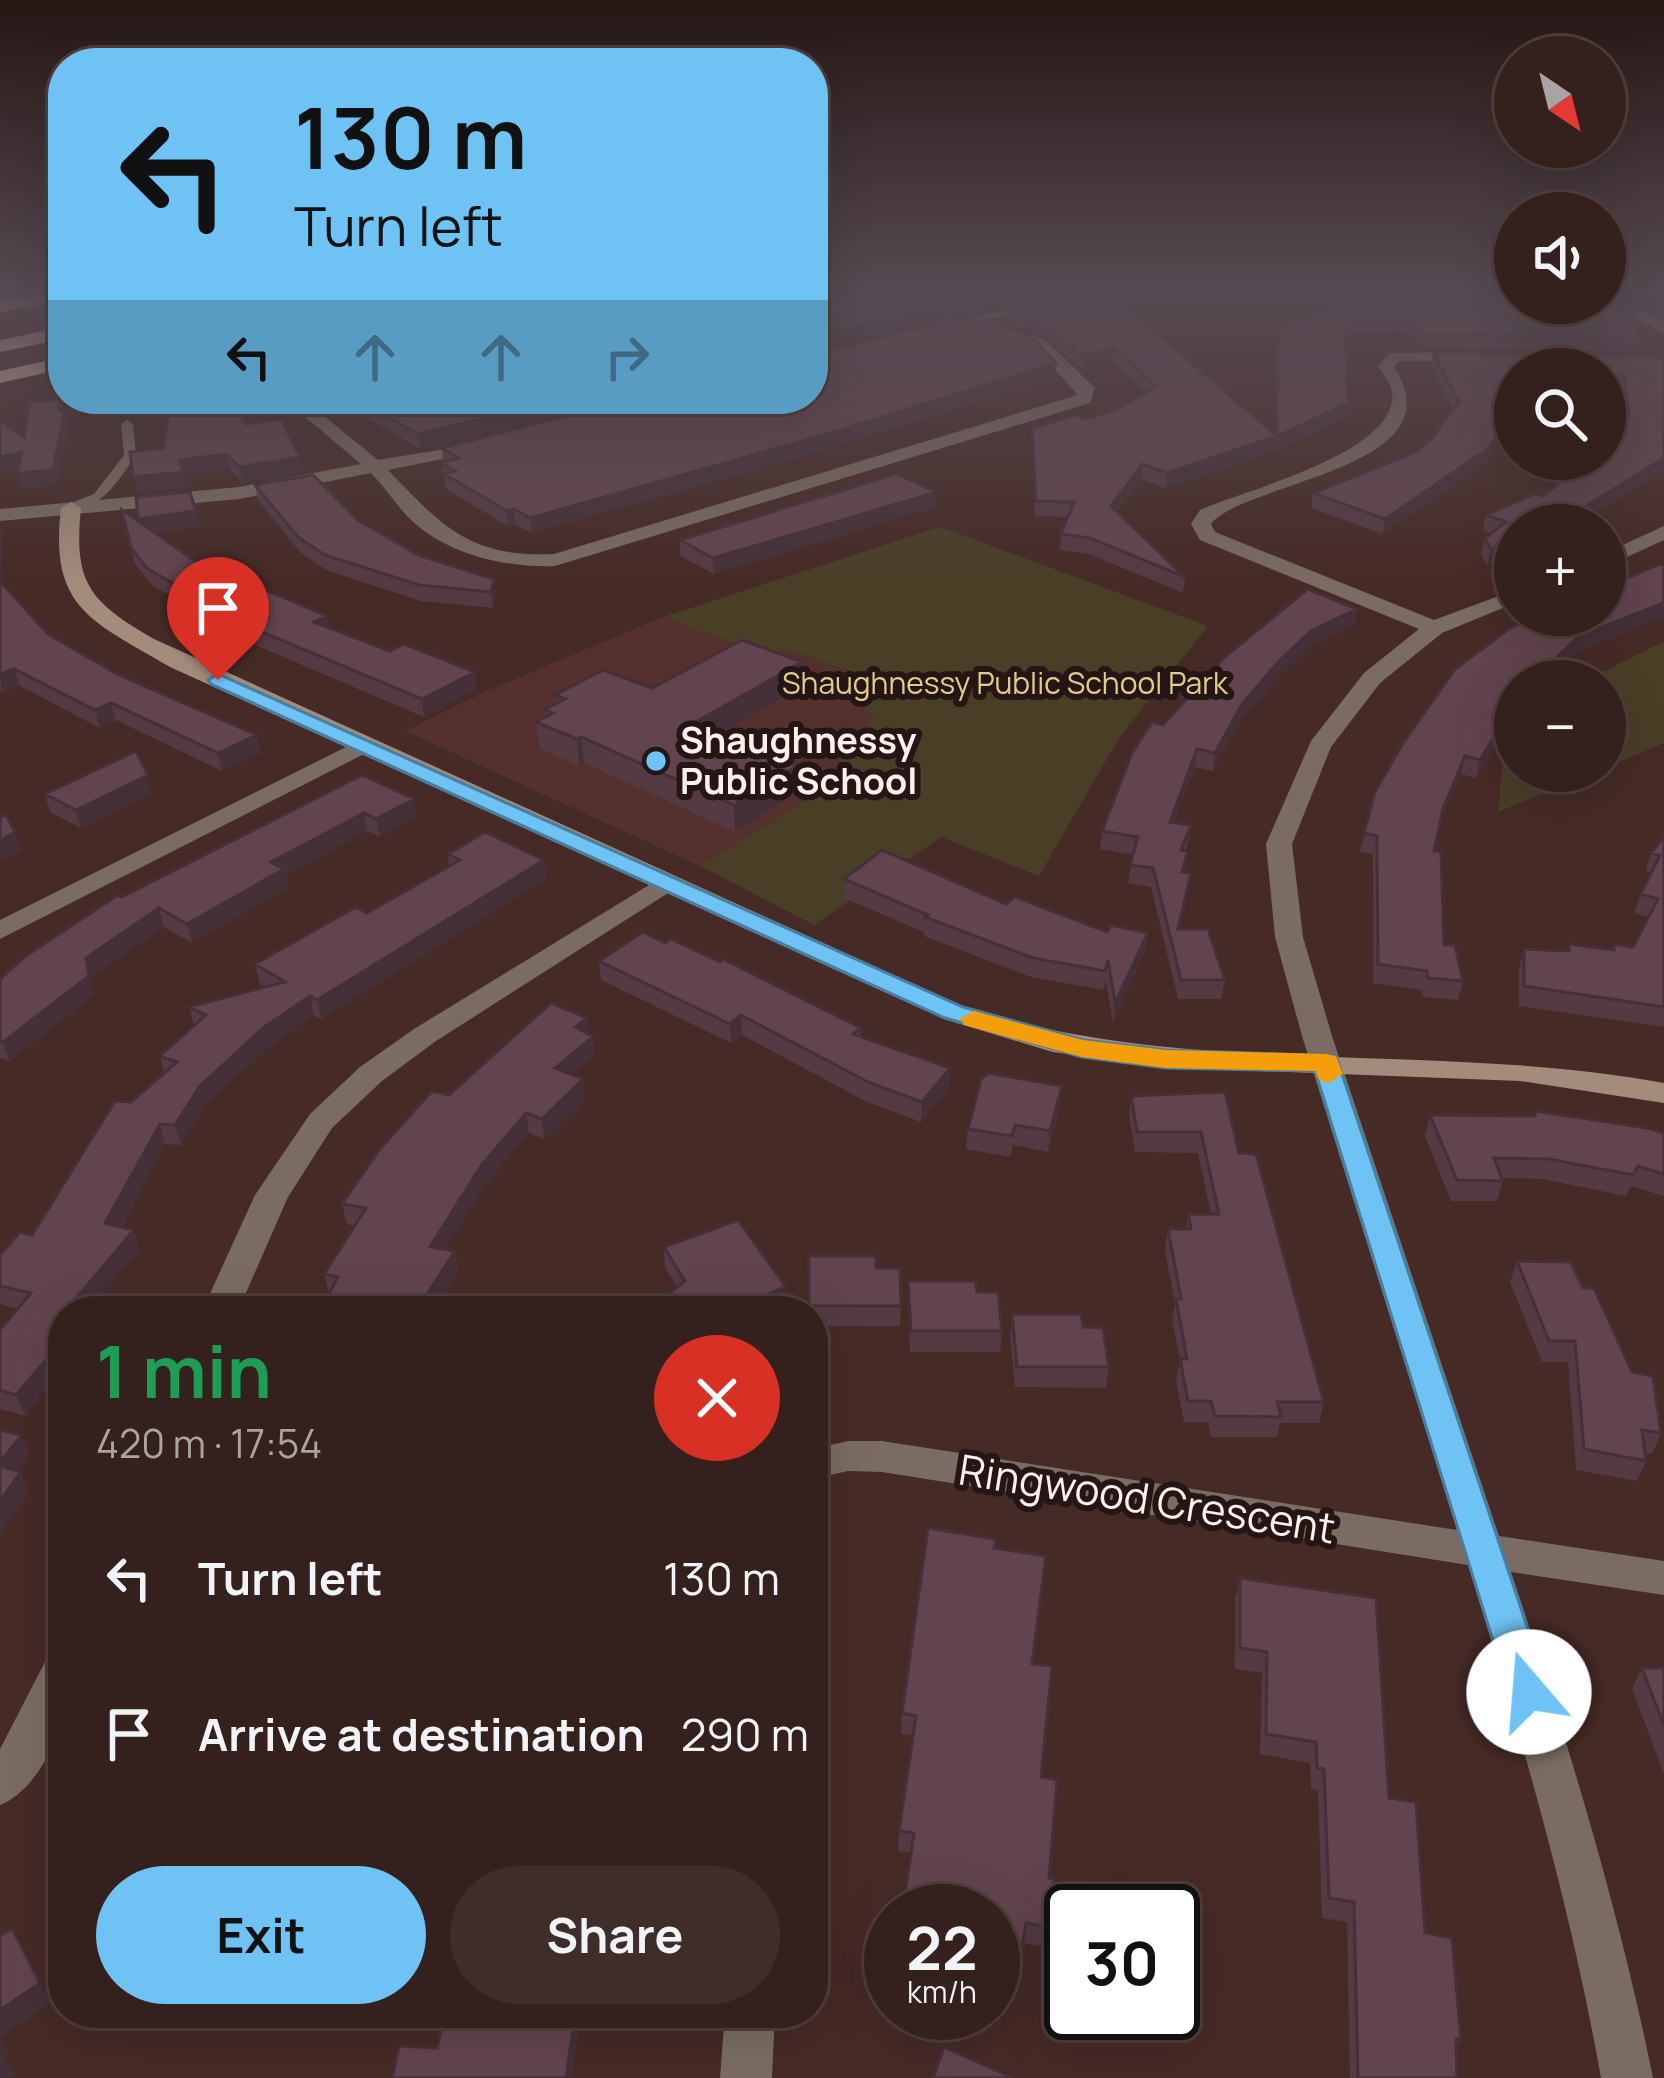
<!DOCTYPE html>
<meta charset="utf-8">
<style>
:root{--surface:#34201c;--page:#3f2d29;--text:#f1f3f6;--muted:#a9a3a3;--line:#4e3e3b;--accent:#6fc2f4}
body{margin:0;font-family:Manrope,sans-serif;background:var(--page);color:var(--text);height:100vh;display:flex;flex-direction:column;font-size:45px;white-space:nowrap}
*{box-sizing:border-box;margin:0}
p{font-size:39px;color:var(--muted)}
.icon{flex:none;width:66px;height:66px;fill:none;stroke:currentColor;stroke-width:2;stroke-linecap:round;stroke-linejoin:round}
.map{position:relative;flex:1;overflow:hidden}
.drawer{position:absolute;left:48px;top:1296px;width:780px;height:732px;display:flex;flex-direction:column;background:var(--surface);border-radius:48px;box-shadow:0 12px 48px #0002,0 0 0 3px var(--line)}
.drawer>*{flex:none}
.guide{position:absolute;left:48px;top:48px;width:780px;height:366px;border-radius:48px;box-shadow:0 12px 48px #0002,0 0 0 3px var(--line);background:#6fc2f4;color:#111;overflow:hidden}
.needle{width:78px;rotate:145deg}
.fabs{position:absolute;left:1494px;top:36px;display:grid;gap:24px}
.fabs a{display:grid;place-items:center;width:132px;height:132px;border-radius:50%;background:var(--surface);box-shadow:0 12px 48px #0002,0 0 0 3px var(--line);font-size:60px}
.speed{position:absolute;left:864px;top:1884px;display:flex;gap:24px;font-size:60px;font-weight:700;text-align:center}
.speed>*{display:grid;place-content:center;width:156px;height:156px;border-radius:50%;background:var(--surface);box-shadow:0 12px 48px #0002,0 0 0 3px var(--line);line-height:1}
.speed small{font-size:30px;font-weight:400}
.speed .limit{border:6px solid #111;border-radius:18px;background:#fff;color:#111}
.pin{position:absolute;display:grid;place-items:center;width:102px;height:102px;color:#fff;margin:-123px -51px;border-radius:50% 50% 50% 0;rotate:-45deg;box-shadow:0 0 12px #0007}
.pin .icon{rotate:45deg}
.me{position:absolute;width:132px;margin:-66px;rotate:342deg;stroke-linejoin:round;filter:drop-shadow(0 0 9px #0008)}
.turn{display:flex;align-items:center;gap:42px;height:252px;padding:0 48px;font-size:54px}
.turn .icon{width:156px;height:156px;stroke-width:2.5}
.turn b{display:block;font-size:84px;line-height:102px}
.lanes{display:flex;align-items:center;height:114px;padding:0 48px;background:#0003;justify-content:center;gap:60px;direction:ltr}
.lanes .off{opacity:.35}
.round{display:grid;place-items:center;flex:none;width:126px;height:126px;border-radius:63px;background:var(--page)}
.summary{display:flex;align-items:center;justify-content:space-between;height:204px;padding:0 48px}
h1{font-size:72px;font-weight:700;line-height:90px;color:#1e9e55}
.button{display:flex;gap:24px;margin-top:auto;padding:24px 48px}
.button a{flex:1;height:138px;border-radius:72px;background:var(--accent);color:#111;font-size:48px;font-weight:700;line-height:138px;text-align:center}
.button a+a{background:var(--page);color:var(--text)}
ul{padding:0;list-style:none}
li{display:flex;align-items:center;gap:36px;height:156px;padding:0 48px}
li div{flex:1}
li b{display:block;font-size:45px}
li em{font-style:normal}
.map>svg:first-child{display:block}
.built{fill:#55312d}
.green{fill:#493e26}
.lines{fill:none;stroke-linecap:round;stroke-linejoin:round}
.lane{fill:#7a6c62;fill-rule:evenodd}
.street{fill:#7a6c62;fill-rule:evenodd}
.secondary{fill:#a38c7c;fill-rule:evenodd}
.highway{fill:#debaa1;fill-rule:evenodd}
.wall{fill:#543a43}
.shaded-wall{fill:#453037}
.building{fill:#62444e;stroke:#453037;stroke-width:3}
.route{fill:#6fc2f4;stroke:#487e9f;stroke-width:3}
.slow{fill:#f59e0b}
.poi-dot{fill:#6fc2f4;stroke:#231615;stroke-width:4.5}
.labels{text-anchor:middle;stroke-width:12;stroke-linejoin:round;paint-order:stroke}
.far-park-label{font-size:30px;fill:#e4ca8d;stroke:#231615}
.poi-label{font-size:36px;font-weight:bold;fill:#feeeec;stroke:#231615;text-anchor:start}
.near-street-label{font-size:42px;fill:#feeeec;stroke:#231615}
</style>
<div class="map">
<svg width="1664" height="2078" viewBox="0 0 1664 2078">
<rect width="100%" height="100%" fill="#462a26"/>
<path class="built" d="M663,617L767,656L784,649L880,682L849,697L874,714L819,792L700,866L405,731L491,689Z"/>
<path class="green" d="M940,527L1208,626L1119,738L1039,876L941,837L814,925L700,866L819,792L874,715L848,696L878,681L784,649L767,656L663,617Z
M1664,641V743L1605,768V681H1584Z
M1515,715V771H1597L1498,812L1507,719Z"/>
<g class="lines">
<path class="lane" d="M127,420L133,424L136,455C117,482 102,510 66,511V505L94,494L124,455L121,424Z"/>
<path class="street" d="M1092,293H1125L988,320L980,315Z
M1605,293L1664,322V333L1605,302Z
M993,324L1046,341L1095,388L1090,403L555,566C504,568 444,554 407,516C394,502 384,486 371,473L239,499L0,521V509L239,487L361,464L284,399H303L378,460L487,442V450L388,470C441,525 469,558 554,554L1078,395L1034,347L993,330Z
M1478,352V358L1472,360L1400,361L1394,367C1461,469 1244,481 1211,524L1215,532L1434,620L1515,590V603L1442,633L1380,683L1331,747L1292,844L1303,937L1332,1036L1499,1536L1664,1561V1595L1511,1572C1567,1739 1618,1905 1653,2078H1601C1570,1903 1521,1735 1468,1565L882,1472L848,1471L813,1479V1449L848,1441H882L1457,1530L1302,1036L1275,937L1266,844L1311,741L1364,673L1419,629L1200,540L1191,524L1200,510C1243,490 1401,453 1392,391C1390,382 1382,373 1378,366L1390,353Z
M1664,526V540L1605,567V553Z
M362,739L370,741V751L0,939V920Z
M667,874L680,882L676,888L436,1041L382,1081L332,1128L288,1197L238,1311H202L255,1195L310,1114L360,1067L414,1029Z
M63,1650C63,1672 67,1699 62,1720C54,1751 31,1793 0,1805V1749L48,1656Z
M725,2013H775L772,2078H720Z"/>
<path class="secondary" d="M71,502L81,508C73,584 90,602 154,639L964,1007C1191,1080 1431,1040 1664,1083V1103L1520,1081L1159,1067L1053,1052L944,1019L170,667C92,621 49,609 61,508Z"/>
<path class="highway" d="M46,293H63V300L0,312V302Z
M63,327V339L0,352V340Z
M63,357V369L0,383V371Z"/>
</g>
<path class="wall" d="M1372,293L1638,310L1635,323H1630L1643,338L1639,351L1421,347L1414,333L1400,331L1345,333L1348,403L1345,417L1275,451V447V451L1165,488L1141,479L1117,511L1185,577L1183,593L1089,554L1060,550L1061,534L1068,517L1035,516L1032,429L1085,419L1115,410L1146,392L1112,360L1082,369L1049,338L1008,321L1009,308L1112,295L1275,435L1276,343L1278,330Z
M1615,293H1664V319Z
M1433,353L1664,361V470L1577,525H1515V552L1487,565L1481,554L1485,538L1491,534L1483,531L1486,515L1542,496L1610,446L1624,423L1620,391L1605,390V369H1515V414L1486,462L1382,534L1311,508L1313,493L1416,452L1433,437L1453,410L1431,366Z
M1055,377L827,449L531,533L515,524L508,526L446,489L441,463L443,462L442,448Z
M336,399H621L420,449Z
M246,424L300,457L303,472L242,482L230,469L183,474L186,487L137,492L133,477L164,448Z
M255,485L358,520L418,555L494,579L496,595L493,608L421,601L328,571L301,553L258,500Z
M936,507L714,574L680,556V540Z
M122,510L139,522L200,526L154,533L228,584L327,616L329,628L477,689L424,717L222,631L221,625L152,585L135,564Z
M0,528L2,536V584L48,634L119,675L257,735L261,753L222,771L116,720L100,728L20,686L2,693L0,691Z
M1660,564L1664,565V617L1575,653L1545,681H1515V710L1509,716L1506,727L1476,778L1461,774L1439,825L1434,851H1441L1444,945H1455L1463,981L1458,1000L1423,997L1422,990L1373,983V854L1360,852L1375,792L1402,745L1455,669L1510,628L1541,615H1605V588Z
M1357,609L1354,626L1308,648L1277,678L1240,721L1213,771L1195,767L1174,822L1191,825L1186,851L1184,872L1191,873L1180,929L1225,980L1221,999H1178L1151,887L1128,883L1133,855L1100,849L1102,831L1163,725Z
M802,687L720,735L798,792L735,832L584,763L579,766L539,748L536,722L545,718L544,710L556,704L555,695L652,688Z
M362,775L417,817L380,837L367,831L286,875L288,888L192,943L164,927L91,977L94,995L10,1061L0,1058V979L122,897Z
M152,793L81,828L50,812L45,794Z
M1664,837V1027L1519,1006V968L1524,949L1567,950L1569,944L1613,950L1614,944L1633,947L1648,917L1634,913L1641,894L1651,873L1646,871L1651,853Z
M448,854L544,860L546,879L321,1019L314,1015L268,1048L205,1106L181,1145L165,1144L121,1227L140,1250L63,1311L25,1416L0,1409V1330L18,1309L0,1304V1255L32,1235L131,1102L164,1073L160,1056L194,1026L189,1007L265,987L260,984L255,964L367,913L449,866Z
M844,879L1006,904L1145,952L1113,1023L1106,980L1103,990L1031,977L924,936V932L844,898Z
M599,961L861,1028L860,1037L950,1068L949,1088L921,1122L867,1102L742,1035L731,1043L601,980Z
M587,1018L589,1034L595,1056L573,1075L586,1099L544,1139L529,1133L484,1186L445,1249L455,1251L459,1272L329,1295L324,1274L355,1226L347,1224L342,1204L449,1095Z
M1131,1096L1239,1153L1324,1402L1319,1423H1280L1277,1437H1211L1208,1422H1184L1176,1380L1180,1359L1172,1320L1175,1304L1165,1250L1168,1229H1186L1188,1214H1211L1198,1153L1135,1152L1129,1116Z
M1060,1106L1048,1152L1013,1145L1010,1157L966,1149L968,1129Z
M1535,1111L1664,1133V1196L1631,1186L1626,1196L1542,1179L1502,1178L1503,1181L1497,1201H1451L1425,1136L1430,1115L1534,1116Z
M664,1247L786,1287V1308L778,1311H646L677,1287L665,1268Z
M809,1256L876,1268L901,1306L900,1326H813V1311H809Z
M1517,1261L1583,1288L1661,1433L1652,1454L1645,1453L1646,1461L1637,1481L1576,1470L1568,1362H1542L1510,1282Z
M908,1281L977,1292L1002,1331L1000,1352H910Z
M1012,1314L1083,1327L1109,1367L1106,1388L1015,1387L1010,1335Z
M996,1548L1032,1664L1049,1878L1050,1927L1047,1947L1023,1943L1014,2001L993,1998V1911H902L911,1853L898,1851L899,1831L913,1736L901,1734L902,1713Z
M1240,1578L1389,1798L1425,1933L1461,2039L1456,2050L1457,2078H1350L1347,1922L1322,1918L1318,1790L1311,1789L1310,1763L1260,1754L1262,1673L1235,1669V1599Z
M1642,1668H1664V1774L1632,1689Z"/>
<path class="shaded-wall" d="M994,293H1016V300L813,350V337Z
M1638,310L1635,323L1617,324L1620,311Z
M1113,347L1112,360L1082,369L1083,356Z
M1056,363L1055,377L827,449L531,533L530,518Z
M60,399L69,424L57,485L22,489L18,473L59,410Z
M563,399H621L420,449L418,434Z
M1348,403L1345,417L1275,451L1277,436Z
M1515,405V414L1486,462L1382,534L1385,519Z
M1277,436L1275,451L1165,488L1167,473Z
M22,452L26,467L0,473V457Z
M227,454L230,469L183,474L186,487L137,492L133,477L179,460Z
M300,457L303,472L242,482L239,467Z
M1664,458V470L1577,525H1545Z
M1142,464L1141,479L1110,521L1111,506Z
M937,492L936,507L714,574L713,558Z
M514,509L515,524L508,526L507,511Z
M196,511L200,526L142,534L138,519Z
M0,528L2,536L3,595L0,586Z
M1515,538V552L1487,565L1491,549Z
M494,579L496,595L493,608L491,592Z
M1664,603V617L1575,653L1545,681H1532L1579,636Z
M1357,609L1354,626L1308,648L1277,678L1240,721L1213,771L1215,753L1242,704L1279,661L1311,631Z
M327,616L330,632L314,622Z
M802,662V687L694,750L692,724Z
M14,669L20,686L2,693L0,674Z
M475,672L477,689L424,717L422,699Z
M1515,696V710L1509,716L1506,727L1476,778L1480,760L1503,708Z
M111,703L116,720L100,728L95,710Z
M257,735L261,753L222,771L218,753Z
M581,737L584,763L579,766L577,739Z
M1197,749L1195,767L1167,840L1170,822Z
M1465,756L1461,774L1439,827L1443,809Z
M797,766L798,792L735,832L734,805Z
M148,775L152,793L81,828L76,810Z
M414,799L417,817L380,837L376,819Z
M364,813L367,831L286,875L288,888L192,943L187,924L271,862Z
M15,832L21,850L0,863V841Z
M544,860L546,879L321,1019L317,1000Z
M159,908L164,927L91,977L94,995L10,1061L3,1042L86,958Z
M1148,933L1145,952L1113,1023L1115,1003Z
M310,996L314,1015L268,1048L205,1106L181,1145L175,1125L200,1086L263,1028Z
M741,1015L742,1035L731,1043L730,1024Z
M587,1018L589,1037L576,1027Z
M593,1037L595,1056L558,1088L555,1068Z
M950,1068L949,1088L921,1122L922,1102Z
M583,1079L586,1099L544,1139L542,1119Z
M1062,1086L1060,1106L1048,1152L1050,1131Z
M526,1113L529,1133L484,1186L434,1267L430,1247L481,1166Z
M160,1124L165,1144L111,1244L105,1223Z
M134,1230L140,1250L89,1311H65Z
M455,1251L459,1272L434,1311H419L428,1293Z
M786,1287V1308L778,1311H724Z
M63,1340V1370L25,1416L16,1395Z
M22,1435L30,1456L6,1486L0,1472V1462Z
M21,1472L29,1493L0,1535V1501Z
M12,1928L51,2003L1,2037L9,2053L5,2056L16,2077L0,2078V2010Z
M575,2013L579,2028L572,2078H566Z"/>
<path class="building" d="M859,293H994L813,337V304Z
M1372,293H1515V303H1605V293H1610L1638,310L1620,311L1643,338L1423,334L1416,320L1403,317L1345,320L1348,403L1277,436L1278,330Z
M1643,293H1664V304Z
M1112,295L1277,436L1167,473L1142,464L1111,506L1185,577L1090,538L1061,534L1074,502L1036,501L1032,429L1075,415L1085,419L1115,410L1156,387L1113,347L1083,356L1050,325L1009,308Z
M976,315L1032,337L1056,363L827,434L530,518L514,509L507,511L444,474L455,471L441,463L459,458L442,448L632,399H813V354Z
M1433,353L1659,357L1664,361V458L1581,509L1545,525H1515V538L1491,549L1485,538L1506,522L1486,515L1534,494L1542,496L1592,459H1605V450L1610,446L1629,416L1624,377L1605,376V369H1515V405L1489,448L1385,519L1313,493L1416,452L1433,437L1459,401Z
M60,399L59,410H65L53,470L18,473L22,452L0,457V421L24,438L30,402Z
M170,399H237L246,424L281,419L300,457L239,467L227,454L179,460L183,472L133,477L130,452L164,448Z
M357,399H563L418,434Z
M896,474L937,492L713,558L680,540Z
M313,475L358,520L418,555L494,579L491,592L419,585L325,555L298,537L255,485Z
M190,492L196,511L138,519L136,497Z
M122,510L228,584L239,580L266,590L327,616L314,622L390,651L404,644L475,672L422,699L219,614L224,612L148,569L131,548Z
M1660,564L1664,565V603L1579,636L1532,681H1515V696L1503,708L1510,710L1480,760L1465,756L1443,809L1434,851H1441L1444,945H1455L1463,981L1428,978L1427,971L1378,964L1377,836L1364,833L1375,792L1402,745L1455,669L1510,628L1541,615H1605V588Z
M0,581L48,634L119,675L257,735L218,753L111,703L95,710L14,669L0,674Z
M1308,589L1357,609L1311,631L1279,661L1242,704L1215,753L1197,749L1170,822L1191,825L1181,850L1188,851L1182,872L1191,873L1178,929H1208L1225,980H1181L1153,868L1130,865L1138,837L1102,831L1132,753L1152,722L1163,725L1226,656Z
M742,640L802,662L692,724L797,766L734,805L581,737L577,739L536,722L553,713L544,710L565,699L555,695L603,670L652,688Z
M136,751L148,775L76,810L45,794Z
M362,775L414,799L376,819L364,813L271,862L284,869L187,924L159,908L86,958L89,976L3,1042L0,1040V979L26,956L118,895L122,897Z
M6,815L15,832L0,841V817Z
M485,832L544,860L317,1000L310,996L263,1028L200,1086L175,1125L160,1124L105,1223L134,1230L65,1311H63V1340L16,1395L0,1390V1330L31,1293L0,1286V1255L20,1232L32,1235L115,1101L131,1102L177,1062L160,1056L206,1015L189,1007L285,982L255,964L356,907L367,913L460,860L448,854Z
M1664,837V1007L1524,986V949L1569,951V944L1614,950V944L1633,947L1658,899L1641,894L1660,855L1651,853Z
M882,850L1006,904L1015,897L1107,932L1111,925L1148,933L1115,1003L1108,960L1105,971L1033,958L925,917L928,915L844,879Z
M643,932L665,943L671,939L720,962L723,959L861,1028L853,1034L950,1068L922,1102L868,1082L741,1015L730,1024L599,961Z
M551,1003L587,1018L576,1027L593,1037L555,1068L583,1079L542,1119L526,1113L481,1166L430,1247L455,1251L428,1293L419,1311H320L338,1277L324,1274L366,1208L342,1204L379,1150L432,1091L449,1095Z
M988,1073L1062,1086L1050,1131L1015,1125L1012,1136L968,1129L981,1079Z
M1225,1092L1239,1153L1256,1154L1324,1402H1277L1281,1417L1215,1416L1211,1401H1188L1180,1359H1187L1176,1299H1181L1168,1229H1191L1188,1214H1219L1201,1132H1137L1131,1096Z
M1535,1111L1647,1128L1664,1133V1174L1638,1166L1633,1175L1549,1159L1494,1158L1503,1181L1457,1180L1430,1115L1535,1116Z
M738,1220L786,1287L724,1311H646L685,1281L664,1247Z
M809,1256H876V1268H900L901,1306H809Z
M1517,1261L1571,1262L1583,1288H1594L1632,1372L1653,1376L1661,1433L1642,1430L1646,1461L1584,1449L1575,1341H1549Z
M908,1281H976L977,1292H998L1002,1331H911Z
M1012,1314H1081L1083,1327L1103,1328L1109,1367H1017Z
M0,1430L22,1435L0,1462Z
M0,1466L21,1472L0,1501Z
M928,1528L996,1539L994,1548L1046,1556L1032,1664L1052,1666L1041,1777L1057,1780L1049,1878L1054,1879L1050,1927L1026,1923L1016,1982L993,1978V1911H913L914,1909L903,1907L914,1833L899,1831L916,1716L902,1713Z
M1240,1578L1376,1598L1389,1798L1416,1802L1425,1933L1452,1938L1461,2039H1456L1457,2078H1358L1354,1902L1329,1898L1324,1769L1317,1768L1316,1742L1266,1734L1267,1652L1240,1648Z
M1642,1668H1664V1726Z
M12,1928L40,1983L0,2010V1936Z
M445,2013H575L566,2078H392L399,2046L437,2048Z
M944,2047L1013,2078H933Z"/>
<linearGradient id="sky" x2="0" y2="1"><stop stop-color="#261715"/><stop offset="0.5" stop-color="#574a52"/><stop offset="1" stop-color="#574a52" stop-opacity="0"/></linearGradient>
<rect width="1664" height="584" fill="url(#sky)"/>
<path class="route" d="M218,674L963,1007L1084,1040L1166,1050L1336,1056L1549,1692L1543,1704L1529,1709L1515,1704L1509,1692L1315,1071L1166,1068L1082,1057L945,1018L211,684L208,680Z"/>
<path class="slow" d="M974,1011L1083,1040L1166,1050L1326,1054L1336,1056L1343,1074L1329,1083L1319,1080L1315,1071L1166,1068L1082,1057L964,1025L960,1019Z"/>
<circle class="poi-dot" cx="656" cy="761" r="12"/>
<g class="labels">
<g class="far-park-label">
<text x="1005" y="694">Shaughnessy Public School Park</text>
</g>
<g class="poi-label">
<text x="680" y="753">Shaughnessy<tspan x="680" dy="41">Public School</tspan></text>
</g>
<g class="near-street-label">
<text transform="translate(1147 1499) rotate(9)" y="15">Ringwood Crescent</text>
</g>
</g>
</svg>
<div class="fabs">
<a><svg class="needle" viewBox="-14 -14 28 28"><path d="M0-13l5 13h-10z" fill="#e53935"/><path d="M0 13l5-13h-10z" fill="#a9a3a3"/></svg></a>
<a><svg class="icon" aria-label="sound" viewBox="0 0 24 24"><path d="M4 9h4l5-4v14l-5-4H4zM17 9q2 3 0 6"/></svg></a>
<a><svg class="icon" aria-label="search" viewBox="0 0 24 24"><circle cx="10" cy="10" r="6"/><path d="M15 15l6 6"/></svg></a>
<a>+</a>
<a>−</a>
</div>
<div class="speed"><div>22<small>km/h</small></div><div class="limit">30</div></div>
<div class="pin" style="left:218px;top:680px;background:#d93025"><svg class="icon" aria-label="arrive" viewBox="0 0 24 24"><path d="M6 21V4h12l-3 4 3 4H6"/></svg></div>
<svg class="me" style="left:1529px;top:1692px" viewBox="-20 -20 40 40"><circle r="19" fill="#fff"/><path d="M0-13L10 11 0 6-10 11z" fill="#6fc2f4"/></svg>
<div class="guide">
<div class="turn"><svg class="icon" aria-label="left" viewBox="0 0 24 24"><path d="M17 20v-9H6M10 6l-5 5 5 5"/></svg><div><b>130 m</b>Turn left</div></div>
<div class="lanes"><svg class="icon" aria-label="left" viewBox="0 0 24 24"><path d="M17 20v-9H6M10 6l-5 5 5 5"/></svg><svg class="icon off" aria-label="ahead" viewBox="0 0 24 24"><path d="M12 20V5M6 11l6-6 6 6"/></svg><svg class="icon off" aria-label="ahead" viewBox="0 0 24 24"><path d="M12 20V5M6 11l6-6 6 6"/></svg><svg class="icon off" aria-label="right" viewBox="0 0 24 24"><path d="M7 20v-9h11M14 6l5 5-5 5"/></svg></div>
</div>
<section class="drawer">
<div class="summary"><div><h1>1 min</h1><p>420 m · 17:54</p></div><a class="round" style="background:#d93025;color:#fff"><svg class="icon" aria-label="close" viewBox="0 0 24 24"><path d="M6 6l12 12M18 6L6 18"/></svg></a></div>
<ul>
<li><svg class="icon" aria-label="left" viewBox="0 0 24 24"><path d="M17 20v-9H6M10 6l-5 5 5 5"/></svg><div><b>Turn left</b></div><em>130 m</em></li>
<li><svg class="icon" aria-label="arrive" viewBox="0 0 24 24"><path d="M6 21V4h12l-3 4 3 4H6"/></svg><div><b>Arrive at destination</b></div><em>290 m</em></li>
</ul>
<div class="button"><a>Exit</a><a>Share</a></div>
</section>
</div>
